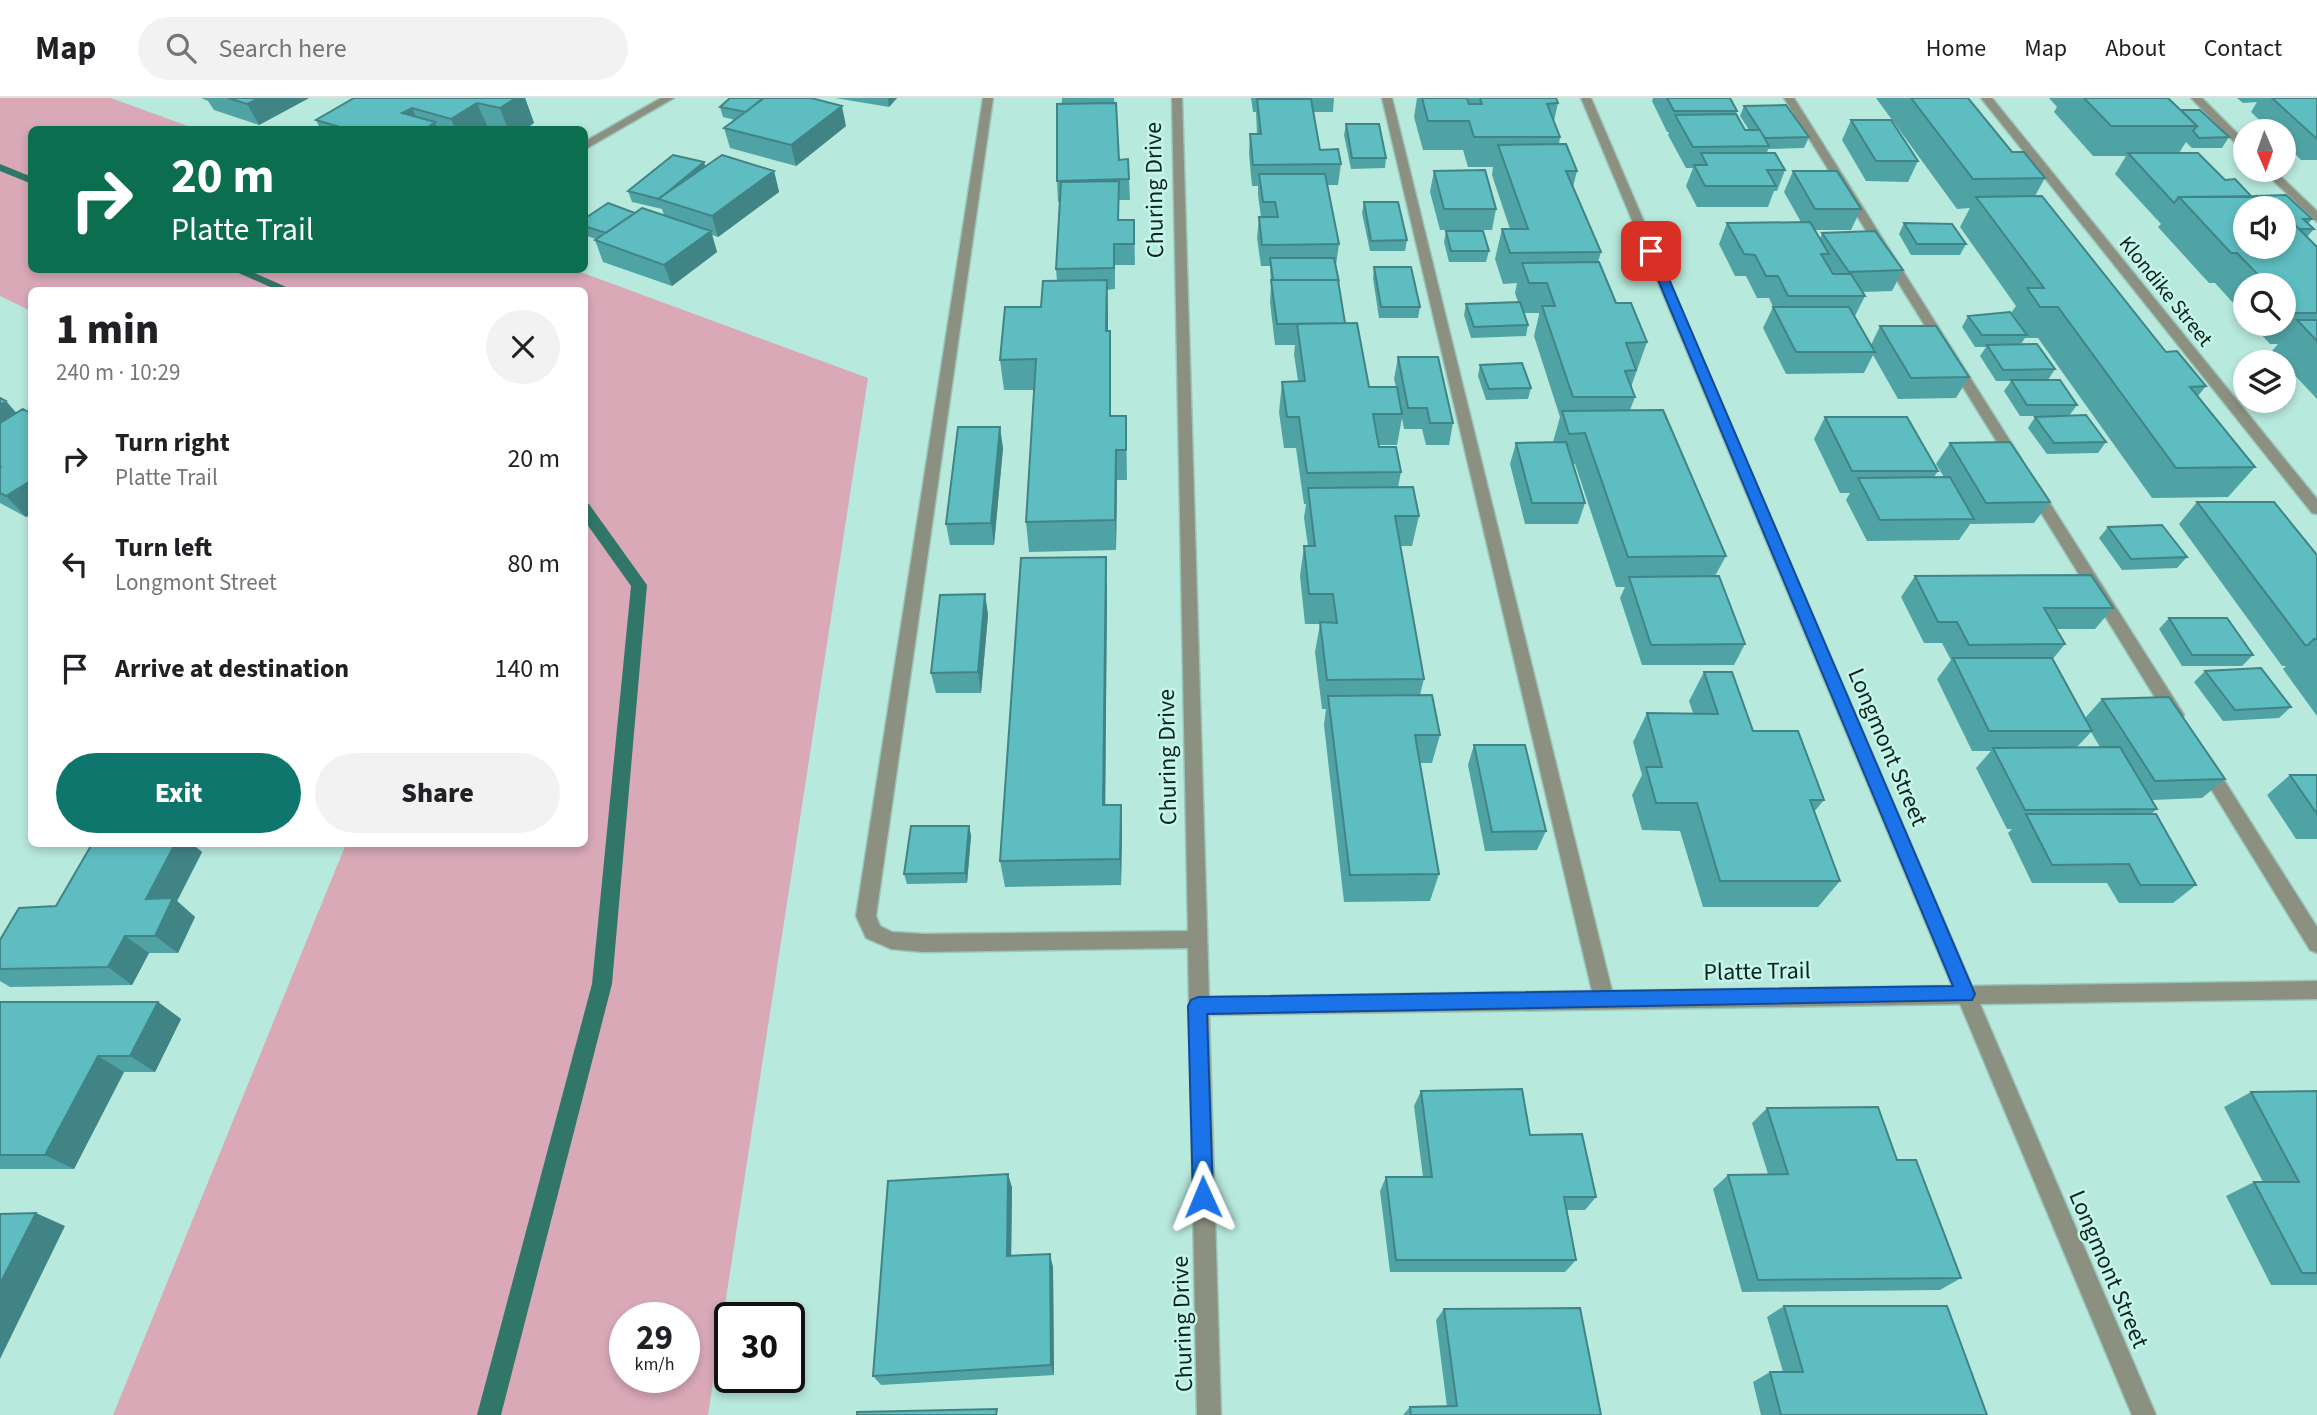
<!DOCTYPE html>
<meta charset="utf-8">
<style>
:root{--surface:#fff;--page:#f2f2f2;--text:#202124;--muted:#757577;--line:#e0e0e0;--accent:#0f766e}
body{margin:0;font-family:"Source Sans 3",sans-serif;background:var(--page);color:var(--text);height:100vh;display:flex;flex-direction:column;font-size:26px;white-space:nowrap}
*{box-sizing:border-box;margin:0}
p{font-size:23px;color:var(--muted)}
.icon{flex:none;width:38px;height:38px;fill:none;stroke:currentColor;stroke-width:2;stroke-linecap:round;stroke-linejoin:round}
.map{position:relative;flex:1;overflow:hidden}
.panel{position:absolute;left:28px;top:189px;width:560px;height:560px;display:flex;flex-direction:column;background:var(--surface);border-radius:10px;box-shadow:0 4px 10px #0003}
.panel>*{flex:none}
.hud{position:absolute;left:28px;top:28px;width:560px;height:147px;border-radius:10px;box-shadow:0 4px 10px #0003;background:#0b6e4f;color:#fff;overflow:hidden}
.needle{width:46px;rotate:178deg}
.buttons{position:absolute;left:2233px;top:21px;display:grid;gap:14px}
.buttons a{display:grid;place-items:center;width:63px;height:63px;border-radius:50%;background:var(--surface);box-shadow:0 4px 10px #0003;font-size:35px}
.speed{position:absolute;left:609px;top:1204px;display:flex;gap:14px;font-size:35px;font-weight:700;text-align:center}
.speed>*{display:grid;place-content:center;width:91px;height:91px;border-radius:50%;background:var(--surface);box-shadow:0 4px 10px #0003;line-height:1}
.speed small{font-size:18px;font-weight:400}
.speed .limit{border:4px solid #111;border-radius:10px;background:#fff;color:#111}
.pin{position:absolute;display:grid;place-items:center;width:60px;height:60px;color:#fff;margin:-30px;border-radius:14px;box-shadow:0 4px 10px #0006}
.me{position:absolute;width:77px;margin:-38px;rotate:359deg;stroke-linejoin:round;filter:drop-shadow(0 0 5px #0008)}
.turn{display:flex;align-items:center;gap:24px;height:147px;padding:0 28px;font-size:32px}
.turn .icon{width:91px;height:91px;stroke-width:2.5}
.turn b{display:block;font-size:49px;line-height:60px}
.round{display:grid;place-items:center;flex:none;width:74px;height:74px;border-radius:37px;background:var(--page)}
.overview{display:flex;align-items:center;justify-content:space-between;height:119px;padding:0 28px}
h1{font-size:42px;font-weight:800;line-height:52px}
.action{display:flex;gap:14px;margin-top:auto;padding:14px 28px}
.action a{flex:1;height:80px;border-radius:42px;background:var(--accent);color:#fff;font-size:28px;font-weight:800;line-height:80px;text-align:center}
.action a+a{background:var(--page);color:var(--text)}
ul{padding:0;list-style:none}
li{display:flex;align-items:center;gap:21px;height:105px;padding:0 28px}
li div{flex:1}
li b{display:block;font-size:26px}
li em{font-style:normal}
header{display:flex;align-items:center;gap:42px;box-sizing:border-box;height:98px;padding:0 35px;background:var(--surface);border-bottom:2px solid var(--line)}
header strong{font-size:33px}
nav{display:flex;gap:38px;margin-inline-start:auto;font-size:24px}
.search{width:490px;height:63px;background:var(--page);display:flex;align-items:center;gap:18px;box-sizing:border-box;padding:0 24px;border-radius:38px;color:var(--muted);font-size:26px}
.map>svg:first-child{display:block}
.green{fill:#d9a9b8;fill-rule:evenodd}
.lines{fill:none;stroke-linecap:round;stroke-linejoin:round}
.stream{fill:#317769;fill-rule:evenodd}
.minor-casing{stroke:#9ac5ba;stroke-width:3}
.minor{fill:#8c9080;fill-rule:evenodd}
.wall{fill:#50a3a5;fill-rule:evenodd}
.shaded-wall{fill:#418486}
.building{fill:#5dbdc0;stroke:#418486;stroke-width:2}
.route{fill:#1a73e8;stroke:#114b97;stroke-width:2}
.labels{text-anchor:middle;stroke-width:5;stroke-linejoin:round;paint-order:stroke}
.far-street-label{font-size:21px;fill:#0f221d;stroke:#c5f6ea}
.street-label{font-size:24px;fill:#0f221d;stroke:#c5f6ea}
</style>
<header>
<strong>Map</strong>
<div class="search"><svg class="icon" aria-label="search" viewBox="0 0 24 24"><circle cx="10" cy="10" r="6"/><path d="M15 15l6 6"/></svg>Search here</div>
<nav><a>Home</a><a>Map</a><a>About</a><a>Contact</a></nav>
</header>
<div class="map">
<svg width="2317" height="1317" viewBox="0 0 2317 1317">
<rect width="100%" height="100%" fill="#b8e9dd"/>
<path class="green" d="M0,0H111L196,31L32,32V172H575L868,280L708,1317H113L346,746H584V192H32L31,213L0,198ZM625,1220H684V1279H625Z"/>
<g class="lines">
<path class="stream" d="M0,66L32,79V86L0,73Z
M232,172H248L293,192H277Z
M584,405L589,406L647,487L612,886L501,1317H477L592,886L631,488L584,422Z"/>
<g class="minor-casing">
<path id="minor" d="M661,0H674L584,52V44Z
M983,0H993L876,818L880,828L892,834L924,836L1188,833L1172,0H1182L1209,899L1592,893L1382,0H1392L1612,893L1952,888L1581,0H1591L1972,888L2317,883V901L1980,906L2156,1317H2132L1960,906L1209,917L1221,1317H1197L1188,850L924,854L891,851L866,840L856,818Z
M1784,0H1794L2022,362L2020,365H2010Z
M1981,0H1992L2317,401V416L2312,415Z
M2191,0H2202L2245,43V52L2241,51Z
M2262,72H2274L2317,113V124Z
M2034,387L2039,388L2181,612L2184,617L2181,622H2169L2027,392Z
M2206,661L2212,663L2317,829V855L2310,852L2200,673L2197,668L2200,663Z"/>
</g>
<use href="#minor" class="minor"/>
</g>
<path class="wall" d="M201,0H309L259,27L214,12L208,3Z
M354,0H525L534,25L524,32H321L316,22Z
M835,0H897L889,9Z
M1062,0H1114L1119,62L1129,81L1130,102H1119V122H1134L1135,167H1115V191L1107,192L1108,233H1110L1111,263V318H1126L1127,382H1117L1116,452L1029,454L1026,424L1034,292H1004L1000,262L1041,209L1057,183L1056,171L1060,103L1058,104L1057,83Z
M1251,0H1334L1333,14H1313L1320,52L1341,66L1338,87H1328L1339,146L1336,167L1345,225L1369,289H1396L1394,281L1398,259L1453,325L1449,347H1426L1422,331H1404L1402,320L1397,347H1379V349L1401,374L1398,389L1419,418L1412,448H1400L1424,581L1420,597L1440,637L1432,665H1420L1439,776L1430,803L1344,804L1324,627L1326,611H1322L1315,554L1320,526H1305L1300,478L1304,448H1308L1304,420L1306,406H1304L1296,350H1284L1279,314L1282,284L1298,283L1294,256L1295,247H1275L1270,204L1271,186L1270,168H1261L1257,140L1259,119H1261L1258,97V88H1252L1249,56L1250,36H1257L1256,14H1253Z
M1417,0H1556L1558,5L1554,23L1560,39L1559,46L1577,73L1573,89L1601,154L1598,164L1616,205L1647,244L1631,289L1635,299L1630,312L1726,458L1715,478L1745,546L1734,567H1642L1620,500L1625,489H1616L1575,366H1573L1585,405L1578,426H1525L1510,366L1516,345L1553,344L1560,319L1534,238L1539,217V215H1524L1528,227L1526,238L1471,240L1464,217L1466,206L1518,204L1515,195L1517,185L1503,186L1495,161L1502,131H1510L1492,77L1493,69H1468L1463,52H1423L1414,19Z
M1653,0H1730L1737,13L1736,16L1745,32H1749L1740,18L1744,8L1809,39L1804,50L1768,51L1767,55L1785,72L1777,93H1774L1768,109H1697L1686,88L1693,70H1686L1668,37L1669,34H1667L1652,3Z
M1876,0H1968L2012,54L2045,80L2035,98L2166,254L2206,288L2198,298L2255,369L2228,399L2152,400L2038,240H2025L2021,246L2055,271L2048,282L2077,307L2069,318H2020L2004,293L2011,283H1996L1980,258L1986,249H1975L1962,229L1968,218L2011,215L2016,208L1960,129L1970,110L1957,111Z
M2049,0H2168L2181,12L2229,39L2222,50H2192L2186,44L2179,55L2252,99L2312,121L2308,126L2314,131L2307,139L2317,149V301L2272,253L2278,246H2270L2252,226H2284V187H2245V218L2215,185H2209L2158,129L2161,126L2115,76L2126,58H2093L2054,14L2057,9Z
M2237,0H2317V62H2301L2284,45V33H2271L2251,14L2257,4L2243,5Z
M720,9L846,28L796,68L730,50L724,30L735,22L723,19Z
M1851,22L1918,63L1908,84L1866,83L1842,42Z
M1346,26L1386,60L1385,70L1351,71L1344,37Z
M704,64L705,69L774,73L779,94L718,139L712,137L717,154L672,188L603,164L595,142L596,141L584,137V121L636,115L664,117L662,111L632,104L628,93Z
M1434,73L1496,111L1492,132H1440L1430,94Z
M1793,73L1861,111L1851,132H1815L1820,141L1822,135L1903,172L1892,193L1862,194L1865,198L1855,218L1871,247L1880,228L1969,279L1956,300L1898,301L1873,257L1864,275L1786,276L1763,230L1773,209L1769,200H1757L1746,178H1735L1719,146L1727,125L1801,124L1784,94Z
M1364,104L1407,142L1405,153H1370L1362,115Z
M1904,125L1966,146L1960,157H1911L1899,136Z
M1446,133L1489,153L1486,164H1449L1444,144Z
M1374,169L1420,209L1418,220H1379L1373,180Z
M1480,267L1531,290L1528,301L1486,302L1478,278Z
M0,300L17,315L32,316V416L26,419L0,405Z
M1825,319L1938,373L1934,379H1944L1936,366L1950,345L2050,404L2034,425L1971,426V425L1959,442L1867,443L1846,402L1850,395H1840L1814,341Z
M2035,319L2106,344L2098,355L2047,356L2028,330Z
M1003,350L994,447H950L946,426Z
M2197,404L2317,457V618L2283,571L2286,568H2282L2179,426Z
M2108,429L2187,459L2177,470L2122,472L2099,440Z
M1915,478L2113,510L2095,531H2056L2065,546L2052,562L2085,620L2102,601L2225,681L2202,700L2152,702L2157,711L2151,716L2196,787L2173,805H2119L2107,785H2032L2008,735L2012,731H2007L1976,670L1991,653H1972L1937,581L1951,562L1942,545H1924L1901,499ZM2091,634L2100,649H2077Z
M1107,489L1105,707H1121L1122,734L1121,787L1005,789L1000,763Z
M985,496L988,517L981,595H936L931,575Z
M2169,520L2253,557L2242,568H2182L2159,531Z
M2205,573L2291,609L2279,620L2223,623L2194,584Z
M1704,574L1753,633L1824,702L1814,714L1840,783L1818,809H1703L1680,733L1642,732L1632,697L1642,677L1633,644L1647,615H1693L1689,603Z
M1474,647L1546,733L1537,752L1485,753L1468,667Z
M2290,677H2317V741H2296L2267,697Z
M969,728L971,738L967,785L907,786L904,776Z
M92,746H192L202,754L177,803L195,819L178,855H149L132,887L10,889L0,883V842L56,808Z
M0,904H158L181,921L155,974H124L74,1071H0Z
M1421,993L1530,1037L1596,1099L1585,1112H1567L1576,1162L1565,1174H1390L1380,1093L1386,1079H1423L1414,1008Z
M2317,993V1187H2271L2226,1098L2254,1084H2263L2224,1009L2251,994Z
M1767,1010L1897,1062L1961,1180L1940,1192L1742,1194L1713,1091L1728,1077L1768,1076L1752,1025Z
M1008,1076L1012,1090L1011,1158L1053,1169L1054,1277L881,1287L873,1278Z
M1784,1208L1987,1317H1761L1753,1284L1770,1274H1783L1767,1219Z
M1444,1211L1601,1317H1403L1410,1309H1447L1436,1222Z"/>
<path class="shaded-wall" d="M259,0H309L259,27L247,6Z
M516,0H525L534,25L524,32H508L500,10Z
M888,0H897L889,9Z
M477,5L489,32H456L451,21Z
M842,8L846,28L796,68L791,47Z
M412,10L422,32L402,15Z
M435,24L438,32H424Z
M704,64L707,75L660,101Z
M774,73L779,94L718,139L712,118Z
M711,133L717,154L672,188L664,167Z
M1107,182L1108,213V263L1106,233Z
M1110,233L1111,263V349L1110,318Z
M6,303L25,325L0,340V307Z
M1000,329L1003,350L994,447L991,425Z
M1116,352L1117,382L1116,452L1115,422Z
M32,382V416L26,419L6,398Z
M1106,459L1107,489L1105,735L1103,707Z
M985,496L988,517L981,595L978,574Z
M1121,707L1122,734L1121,787L1120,761Z
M969,728L971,738L967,785L965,775Z
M175,746H192L202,754L177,803L195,819L178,855L155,838L146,801Z
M125,838L149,855L132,887L108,869Z
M158,904L181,921L155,974L130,958Z
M98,958L124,974L74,1071L45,1057Z
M1008,1076L1012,1090L1011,1170L1007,1158Z
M36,1115L65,1128L0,1261V1186Z
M1050,1156L1053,1169L1054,1277L1051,1267Z"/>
<path class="building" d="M228,0H259L247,6Z
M354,0H516L500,10L477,5L451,21L412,10L402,15L435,24L424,32H350L316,22Z
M730,0H763L746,14L720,9Z
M764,0H811L842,8L791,47L724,30Z
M1422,0H1467L1469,6H1482L1480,0H1556L1558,5L1547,6L1560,39H1474L1469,23H1428Z
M1667,0H1730L1737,13H1674Z
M1911,0H1968L2012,54H2024L2045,80L1973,81Z
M2084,0H2168L2197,28H2111Z
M2272,0H2317V41Z
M1257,1H1311L1320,52L1338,51L1341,66L1253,67L1250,36H1261Z
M1116,5L1119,62L1128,61L1129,81L1057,83V6Z
M1786,7L1809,39L1765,40L1744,8Z
M2181,12H2200L2229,39L2199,40L2193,33L2197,28Z
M1736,16L1745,32H1760L1769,48L1693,49L1675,17Z
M1851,22H1891L1918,63H1876Z
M1346,26H1379L1386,60H1352Z
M1566,46L1577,73H1566L1601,154L1510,155L1502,131H1528L1498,47Z
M1701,55H1775L1785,72H1767L1776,88H1705L1694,67H1707Z
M2128,55H2198L2225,82L2235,81L2252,99H2179L2174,105Z
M673,57L704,64L659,101L628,93Z
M722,57L774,73L712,118L658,101Z
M1485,72L1496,111H1444L1434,73Z
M1793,73H1837L1861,111H1815Z
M1259,76H1325L1339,146L1262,147L1259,119H1278L1275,104H1263Z
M1119,83L1118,122H1134V146H1114V170L1056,171L1061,84Z
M2286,97L2312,121H2303L2314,131H2299L2284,116V110H2278L2266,98H2254Z
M2042,98L2166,254L2177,253L2206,288L2190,289L2255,369L2176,370L2058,209H2040L2027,190H2044L1976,99Z
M2266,98L2278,110H2245V149H2284V116L2317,149V215H2295L2284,204V187H2268L2237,155H2231L2179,99Z
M1364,104H1398L1407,142L1371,143Z
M608,105L635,115L606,135L584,128V121Z
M642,110L711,133L664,167L595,142Z
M1810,124L1829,156H1821L1833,176H1851L1865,198H1788L1778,178H1766L1755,157L1744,156L1727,125Z
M1904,125L1952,126L1966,146H1917Z
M1446,133H1483L1489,153H1451Z
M1875,133L1903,172L1849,174L1822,135Z
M1270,160H1334L1339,184L1338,182H1273Z
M1599,164L1616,205H1631L1647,244L1626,245L1636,272L1625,273L1635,299H1573L1542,208H1555L1547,185H1529L1522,165Z
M1374,169H1411L1420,209H1381Z
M1107,182L1106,233H1110V318H1126V352H1116L1115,422L1026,424L1036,261L1000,262L1005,209H1041L1043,183Z
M1271,182H1338L1345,225L1277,226Z
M1520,204L1528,227L1474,229L1466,206Z
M1773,209H1849L1875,254H1796Z
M2010,214L2027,237H1982L1968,218Z
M2297,222H2317V243Z
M1357,225L1369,289H1397L1402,316H1373L1379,349H1396L1401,374L1307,375L1299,319H1287L1282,284L1305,283L1297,226Z
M1880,228H1936L1969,279L1911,280Z
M2037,246L2055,271L2003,272L1987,247Z
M1398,259H1438L1453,325H1430L1427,310H1408Z
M1522,265L1531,290L1489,291L1480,267Z
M2011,282H2060L2077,307H2027Z
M0,300L6,303L0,307Z
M23,311L32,316V382L6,398L0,395V370L1,369L0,368V325Z
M1663,312L1726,458L1628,459L1585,335L1569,336L1562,313Z
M2086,317L2106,344L2054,345L2035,319Z
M1825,319H1907L1938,373H1852Z
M958,329H1000L991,425L946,426Z
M1566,344L1585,405H1532L1516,345Z
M2010,344L2050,404L1986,405L1950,345Z
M1950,379L1974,421L1880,422L1858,380Z
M1413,389L1419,418H1395L1424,581L1327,582L1320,524L1337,525L1333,496H1309L1304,448H1315L1308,390Z
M2197,404H2274L2317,457V541H2314L2308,547H2305Z
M2162,427L2187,459L2131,461L2108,429Z
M1106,459L1103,707H1121L1120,761L1000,763L1021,460Z
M2091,477L2113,510H2044L2065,546L1969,547L1957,524H1938L1915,478Z
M1719,478L1745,546L1651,547L1629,479Z
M985,496L978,574L931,575L940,497Z
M2169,520H2227L2253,557H2192Z
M1953,560H2052L2092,633H1989Z
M2261,570L2291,609L2235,612L2205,573Z
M1704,574H1732L1753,633H1798L1824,702H1810L1840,783H1720L1697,705H1656L1646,669H1662L1647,615L1718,616Z
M1432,597L1440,637H1415L1439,776L1350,777L1328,598Z
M2169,599L2225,681L2155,683L2102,601Z
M1474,647H1525L1546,733L1492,734Z
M2120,649L2157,711L2025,712L1993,650Z
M2290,677H2317V716Z
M2026,716H2156L2196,787H2140L2129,766L2052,767Z
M911,728H969L965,775L904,776Z
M92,746H175L146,801L173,800L155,838H125L108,869L0,871V842L19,810L56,808Z
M0,904H158L130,958H98L45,1057H0Z
M1522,991L1530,1037L1582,1036L1596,1099H1564L1576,1162H1396L1386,1079H1432L1421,993Z
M2317,993V1175H2302L2254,1084H2299L2251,994Z
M1878,1009L1897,1062H1916L1961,1180L1758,1182L1728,1077L1788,1076L1767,1010Z
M1008,1076L1007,1158L1050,1156L1051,1267L873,1278L888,1083Z
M36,1115L0,1186V1116Z
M1784,1208H1947L1987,1317H1781L1770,1274H1803Z
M1580,1210L1601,1317H1411L1410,1309L1457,1308L1444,1211Z
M997,1311L996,1317H857V1314Z"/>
<path class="route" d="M1651,150L1657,153L1975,896L1972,902L1207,916L1213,1099L1210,1106L1203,1109L1196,1106L1193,1099L1188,908L1191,902L1198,899L1953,888L1646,153Z"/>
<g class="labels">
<g class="far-street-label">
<text transform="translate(2166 193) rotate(51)" y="7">Klondike Street</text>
</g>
<g class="street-label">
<text transform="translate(1154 92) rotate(-91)" y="8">Churing Drive</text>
<text transform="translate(1888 649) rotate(67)" y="8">Longmont Street</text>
<text transform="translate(1167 659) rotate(-91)" y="8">Churing Drive</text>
<text transform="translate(1757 873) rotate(-1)" y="8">Platte Trail</text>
<text transform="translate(2109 1171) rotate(67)" y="8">Longmont Street</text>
<text transform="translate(1182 1226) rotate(-92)" y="8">Churing Drive</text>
</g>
</g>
</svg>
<div class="buttons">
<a><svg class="needle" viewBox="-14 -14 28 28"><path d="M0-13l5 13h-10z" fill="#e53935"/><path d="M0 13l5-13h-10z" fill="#757577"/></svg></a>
<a><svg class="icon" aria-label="sound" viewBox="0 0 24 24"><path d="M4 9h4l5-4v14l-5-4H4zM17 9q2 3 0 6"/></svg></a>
<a><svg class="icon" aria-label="search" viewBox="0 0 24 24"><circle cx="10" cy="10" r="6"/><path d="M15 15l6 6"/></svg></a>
<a><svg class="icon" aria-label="layers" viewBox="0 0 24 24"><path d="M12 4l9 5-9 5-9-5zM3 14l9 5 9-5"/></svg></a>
</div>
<div class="speed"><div>29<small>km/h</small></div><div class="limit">30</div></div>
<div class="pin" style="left:1651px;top:153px;background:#d93025"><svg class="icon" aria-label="arrive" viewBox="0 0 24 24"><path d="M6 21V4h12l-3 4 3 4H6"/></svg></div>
<svg class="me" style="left:1203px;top:1099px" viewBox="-20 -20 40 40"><path d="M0-17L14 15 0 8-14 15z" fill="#1a73e8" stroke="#fff" stroke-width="4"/></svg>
<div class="hud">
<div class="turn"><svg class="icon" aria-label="right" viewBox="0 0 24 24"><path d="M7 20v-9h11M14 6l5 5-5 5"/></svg><div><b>20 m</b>Platte Trail</div></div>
</div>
<section class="panel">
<div class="overview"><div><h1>1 min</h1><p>240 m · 10:29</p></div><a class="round"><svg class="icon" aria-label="close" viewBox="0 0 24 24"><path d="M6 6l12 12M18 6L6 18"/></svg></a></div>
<ul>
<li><svg class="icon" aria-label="right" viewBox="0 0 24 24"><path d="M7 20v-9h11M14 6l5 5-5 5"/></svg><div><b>Turn right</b><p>Platte Trail</p></div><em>20 m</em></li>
<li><svg class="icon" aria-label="left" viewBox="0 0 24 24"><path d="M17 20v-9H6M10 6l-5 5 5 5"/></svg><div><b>Turn left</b><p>Longmont Street</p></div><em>80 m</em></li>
<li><svg class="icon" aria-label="arrive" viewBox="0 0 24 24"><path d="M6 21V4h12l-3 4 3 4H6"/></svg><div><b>Arrive at destination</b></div><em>140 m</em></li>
</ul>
<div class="action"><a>Exit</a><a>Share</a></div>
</section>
</div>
